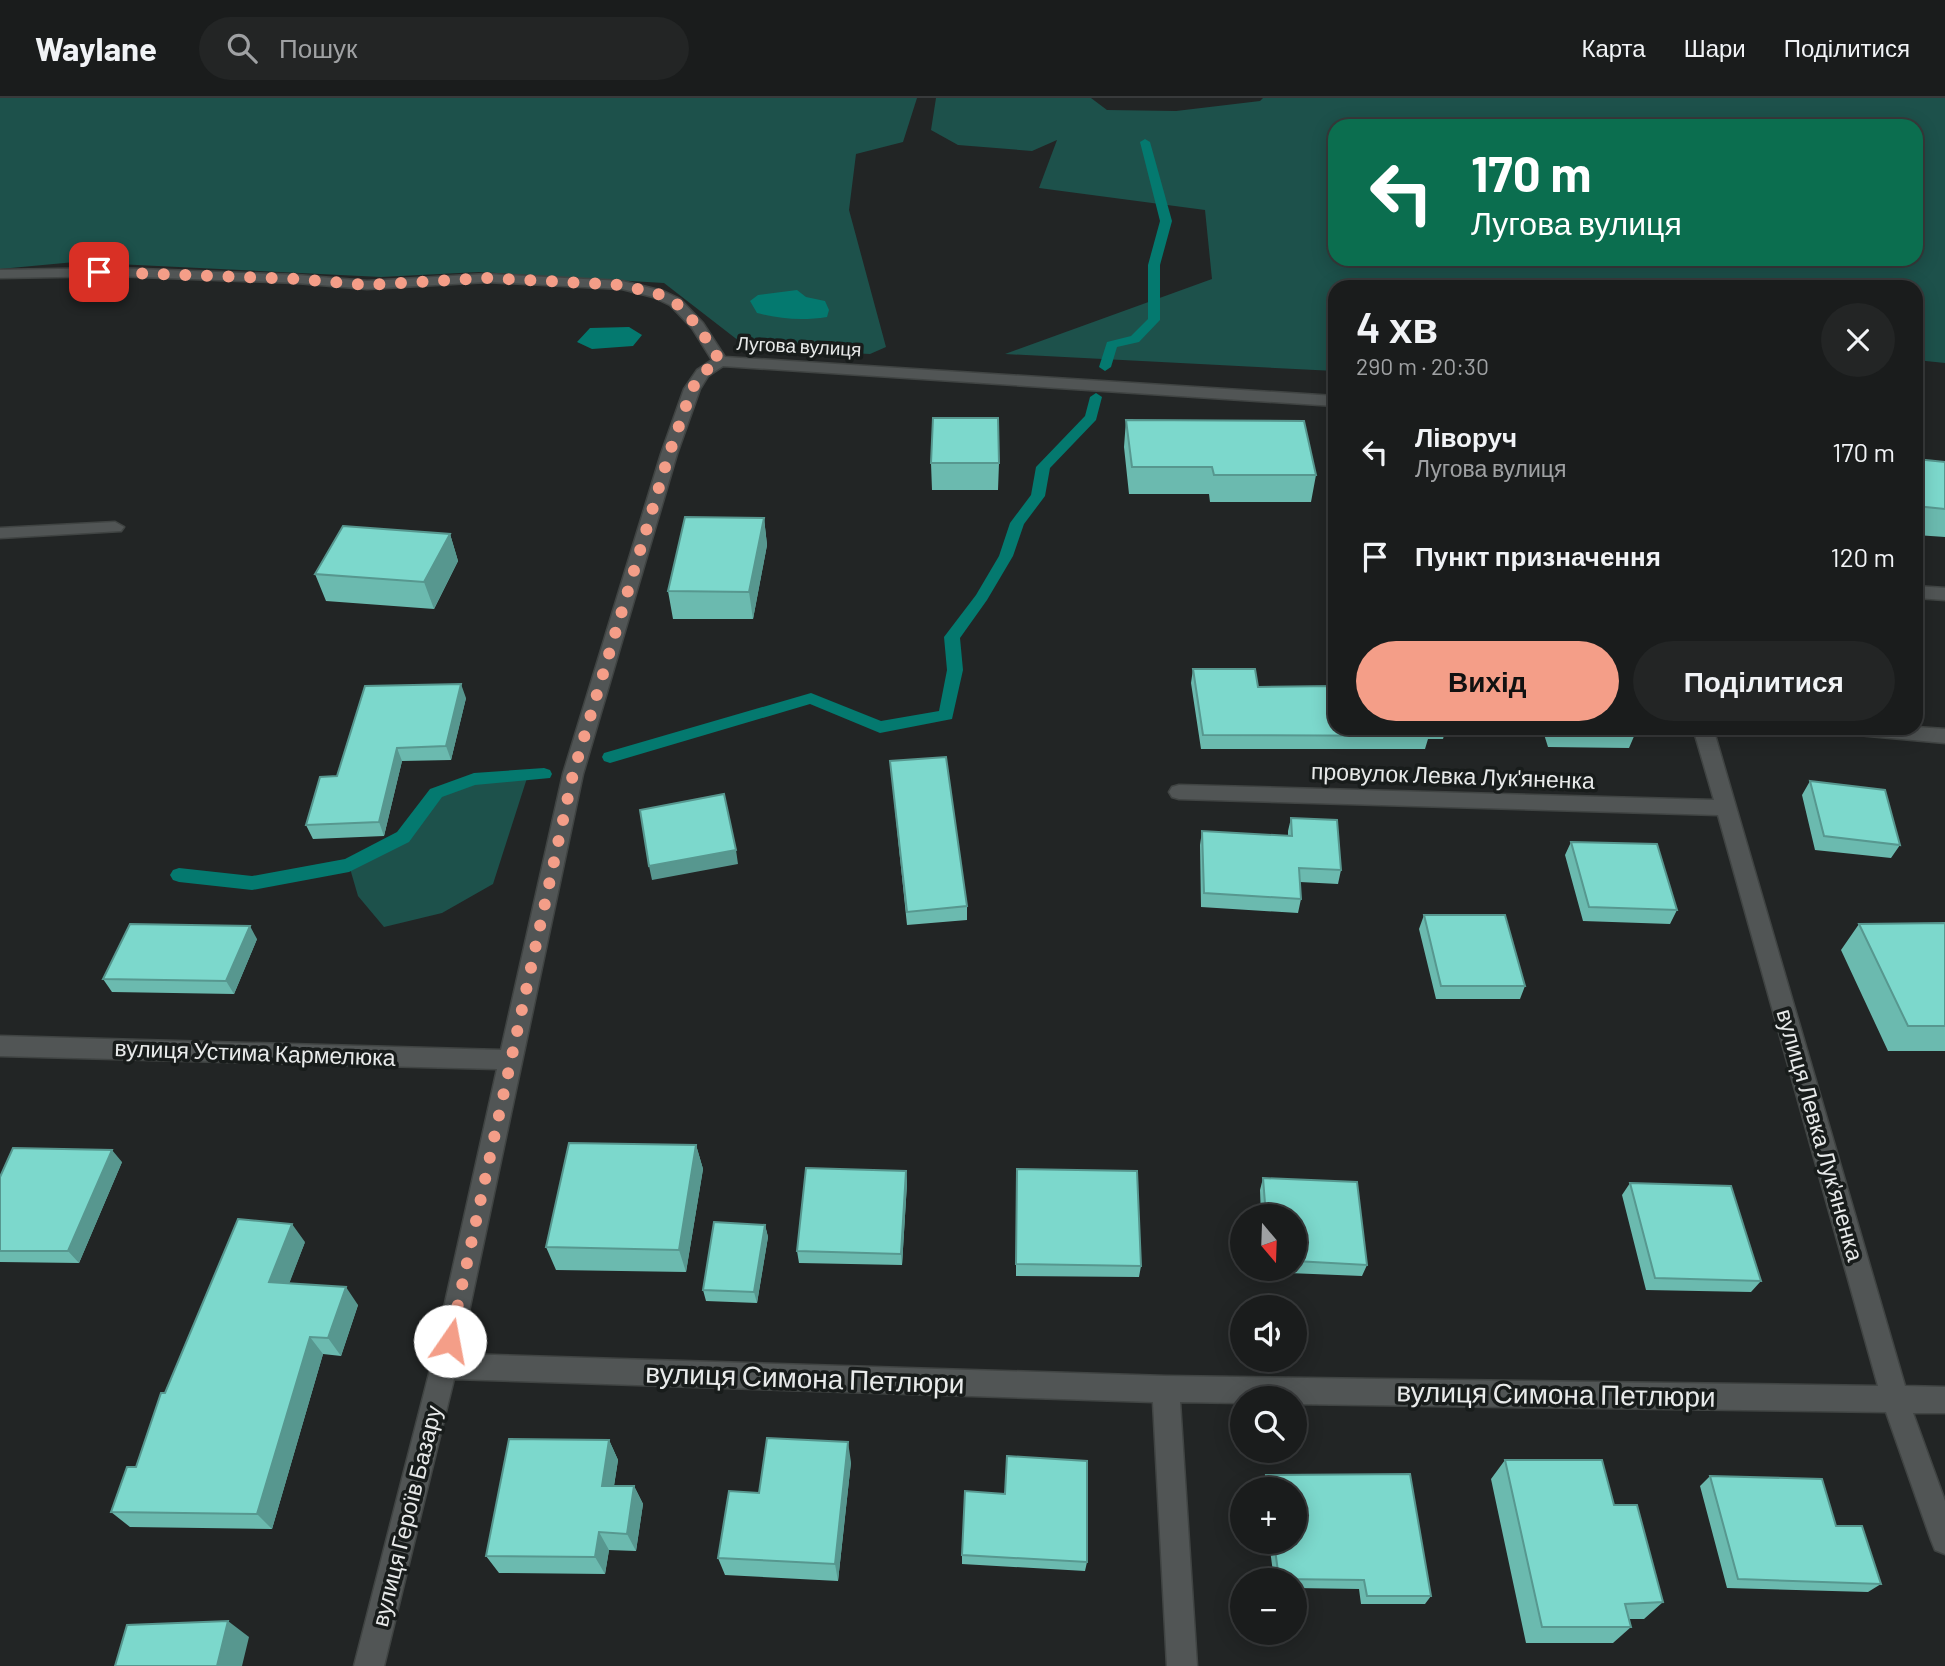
<!DOCTYPE html>
<html lang="uk">
<meta charset="utf-8">
<style>
:root{--surface:#1a1c1c;--page:#232525;--text:#f1f3f6;--muted:#9fa1a3;--line:#383a3b;--accent:#f49e88}
body{margin:0;font-family:Barlow,sans-serif;background:var(--page);color:var(--text);height:100vh;display:flex;flex-direction:column;font-size:26px;white-space:nowrap}
*{box-sizing:border-box;margin:0}
p{font-size:23px;color:var(--muted)}
.icon{flex:none;width:38px;height:38px;fill:none;stroke:currentColor;stroke-width:2;stroke-linecap:round;stroke-linejoin:round}
.map{position:relative;flex:1;overflow:hidden}
.side{position:absolute;left:1328px;top:182px;width:595px;height:455px;display:flex;flex-direction:column;background:var(--surface);border-radius:21px;box-shadow:0 4px 18px #0003,0 0 0 2px var(--line)}
.side>*{flex:none}
.guide{position:absolute;left:1328px;top:21px;width:595px;height:147px;border-radius:21px;box-shadow:0 4px 18px #0003,0 0 0 2px var(--line);background:#0b6e4f;color:#fff;overflow:hidden}
.needle{width:46px;rotate:161deg}
.buttons{position:absolute;left:1230px;top:1106px;display:grid;gap:14px}
.buttons a{display:grid;place-items:center;width:77px;height:77px;border-radius:50%;background:var(--surface);box-shadow:0 4px 18px #0003,0 0 0 2px var(--line);font-size:35px}
.pin{position:absolute;display:grid;place-items:center;width:60px;height:60px;color:#fff;margin:-30px;border-radius:14px;box-shadow:0 4px 10px #0006}
.me{position:absolute;width:77px;margin:-38px;rotate:12deg;stroke-linejoin:round;filter:drop-shadow(0 0 5px #0008)}
.turn{display:flex;align-items:center;gap:24px;height:147px;padding:0 28px;font-size:32px}
.turn .icon{width:91px;height:91px;stroke-width:2.5}
.turn b{display:block;font-size:49px;line-height:60px}
.round{display:grid;place-items:center;flex:none;width:74px;height:74px;border-radius:37px;background:var(--page)}
.headline{display:flex;align-items:center;justify-content:space-between;height:119px;padding:0 28px}
h1{font-size:42px;font-weight:600;line-height:52px}
.button{display:flex;gap:14px;margin-top:auto;padding:14px 28px}
.button a{flex:1;height:80px;border-radius:42px;background:var(--accent);color:#111;font-size:28px;font-weight:600;line-height:80px;text-align:center}
.button a+a{background:var(--page);color:var(--text)}
ul{padding:0;list-style:none}
li{display:flex;align-items:center;gap:21px;height:105px;padding:0 28px}
li div{flex:1}
li b{display:block;font-size:26px}
li em{font-style:normal}
header{display:flex;align-items:center;gap:42px;box-sizing:border-box;height:98px;padding:0 35px;background:var(--surface);border-bottom:2px solid var(--line)}
header strong{font-size:33px}
nav{display:flex;gap:38px;margin-inline-start:auto;font-size:24px}
.search{width:490px;height:63px;background:var(--page);display:flex;align-items:center;gap:18px;box-sizing:border-box;padding:0 24px;border-radius:38px;color:var(--muted);font-size:26px}
.map>svg:first-child{display:block}
.green{fill:#1d514b;fill-rule:evenodd}
.water{fill:#04796f}
.lines{fill:none;stroke-linecap:round;stroke-linejoin:round}
.stream{fill:#04796f;fill-rule:evenodd}
.minor-casing{stroke:#404443;stroke-width:3}
.minor{fill:#515555;fill-rule:evenodd}
.wall{fill:#6bbaaf}
.shaded-wall{fill:#57978f}
.building{fill:#7cd8cc;stroke:#57978f;stroke-width:2}
.route{stroke:#f49e88;stroke-width:12;stroke-dasharray:0 21.6}
.labels{text-anchor:middle;stroke-width:7;stroke-linejoin:round;paint-order:stroke}
.far-street-label{font-size:19px;fill:#e8eaea;stroke:#181c1b}
.street-label{font-size:23px;fill:#e8eaea;stroke:#181c1b}
.near-street-label{font-size:28px;fill:#e8eaea;stroke:#181c1b}
</style>
<header>
<strong>Waylane</strong>
<div class="search"><svg class="icon" aria-label="search" viewBox="0 0 24 24"><circle cx="10" cy="10" r="6"/><path d="M15 15l6 6"/></svg>Пошук</div>
<nav><a>Карта</a><a>Шари</a><a>Поділитися</a></nav>
</header>
<div class="map">
<svg width="1945" height="1568" viewBox="0 0 1945 1568">
<rect width="100%" height="100%" fill="#222525"/>
<path class="green" d="M0,0H917L903,44L856,56L849,112L886,249L870,256L748,250L664,185L479,174L381,179L75,164L0,171Z
M936,0H1091L1107,12L1176,13L1260,3L1263,0H1945V265L1916,262V189H1335V273L1005,256L1212,181L1205,112L1039,90L1057,42L1032,53L958,47L931,32ZM1335,28H1916V161H1335Z
M528,677L493,786L442,815L384,829L358,798L349,767L403,739L436,695L474,681Z"/>
<path class="water" d="M797,192L806,199L825,203L829,212L827,219C802,223 781,221 757,215L750,203L758,197Z
M629,229L642,237L633,248L592,251L577,244L590,230Z"/>
<g class="lines">
<path class="stream" d="M1145,41L1150,44L1172,123L1160,167V222L1139,244L1117,249L1111,269L1105,273L1099,269L1107,244L1131,238L1148,221V167L1160,123L1140,44Z
M1096,295L1102,299L1096,322L1050,370L1045,398L1024,426L1013,458L987,502L960,540L963,572L952,621L880,635L810,606L610,665L604,663L602,659L604,655L811,595L881,623L939,613L947,572L944,539L976,497L999,458L1010,425L1031,397L1036,369L1085,318L1090,299Z
M544,670L550,672L552,676L550,680L475,687L442,699L409,744L349,774L252,792L179,784L173,782L170,777L173,772L179,770L252,778L345,761L397,734L430,691L474,675Z"/>
<g class="minor-casing">
<path id="minor" d="M115,170L297,177L367,183L487,176L622,183L663,193L680,201L703,225L725,259L1335,298V308L723,268L708,278L700,291L677,356L583,676L460,1256L1166,1278L1878,1288L1718,717L1179,701L1172,699L1169,694L1172,689L1179,687L1714,702L1693,630H1713L1905,1288L1945,1289V1315H1913L1945,1403V1456L1935,1452L1931,1442L1886,1314L1295,1306V1300H1242V1305L1180,1304L1197,1568H1167L1153,1304L454,1281L384,1568H354L431,1268L497,971L0,958V938L501,952L563,676L661,356L684,291L697,272L712,262L692,230L670,207L653,199L622,191L487,184L367,191L297,185L115,178L0,180V172Z
M115,424L124,429L121,433L0,440V430Z
M1916,488L1945,490V502L1916,500Z
M1916,629L1945,631V645L1858,637L1851,635L1848,630Z"/>
</g>
<use href="#minor" class="minor"/>
</g>
<path class="wall" d="M1126,322L1316,377L1311,404H1210L1209,396H1129L1124,349Z
M1916,361L1945,364V439L1916,437Z
M931,365H999L998,392H932Z
M764,420L767,447L753,521H673L668,493Z
M450,436L458,463L434,511L326,503L315,476Z
M1193,571L1258,589L1335,630H1446L1443,641H1428L1425,651H1201L1191,585Z
M466,600L451,662L402,663L384,738L313,741L306,727L337,678Z
M1542,630H1633L1635,636L1629,650L1548,649Z
M890,663L967,808V822L907,827Z
M1810,683L1900,747L1891,760L1815,752L1802,697Z
M1291,720L1341,772L1338,786L1300,784L1301,801L1298,815L1201,809L1200,747L1202,733L1288,738V733Z
M1571,744L1677,812L1670,826L1583,823L1565,757Z
M1424,817L1525,888L1520,901H1436L1419,831Z
M1945,825V953H1888L1841,852L1859,826Z
M257,841L234,896L112,894L103,881Z
M696,1047L703,1071L686,1174L556,1172L546,1149Z
M122,1064L79,1165L0,1164V1079Z
M906,1073L907,1085L902,1167L799,1165L797,1153Z
M1263,1080L1367,1167L1362,1178L1265,1174V1171H1295V1118H1261L1260,1092Z
M1016,1083L1141,1168L1139,1179L1016,1178Z
M1630,1085L1761,1183L1751,1194L1646,1192L1622,1097Z
M765,1127L768,1139L757,1205L706,1203L703,1192Z
M305,1144L289,1185L358,1207L341,1258L323,1256L272,1431L130,1429L111,1414L136,1369L165,1295Z
M609,1342L618,1362L614,1388H634L643,1406L636,1453L609,1452L605,1476L499,1475L486,1458Z
M1505,1362L1663,1504L1644,1521H1629L1631,1529L1613,1545H1526L1491,1381Z
M851,1364L838,1483L725,1477L718,1460Z
M1410,1376L1431,1498L1425,1506H1361L1359,1491L1295,1490V1482H1274L1269,1444H1295V1391H1263L1262,1386L1266,1377Z
M1710,1378L1836,1428L1881,1486L1868,1494L1727,1490L1700,1388Z
M962,1457L1087,1464L1085,1473L962,1466Z"/>
<path class="shaded-wall" d="M764,420L767,447L753,521L749,494Z
M450,436L458,463L434,511L424,484Z
M461,586L466,600L451,662L446,648Z
M397,650L402,663L384,738L379,724Z
M736,752L738,766L652,782L649,768Z
M250,828L257,841L234,896L226,883Z
M696,1047L703,1071L686,1174L679,1152Z
M112,1052L122,1064L79,1165L68,1153Z
M906,1073L907,1085L902,1167L901,1156Z
M292,1126L305,1144L283,1202L269,1184Z
M765,1127L768,1139L757,1205L754,1194Z
M346,1189L358,1207L341,1258L328,1240Z
M310,1239L323,1256L272,1431L257,1416Z
M609,1342L618,1362L611,1406L602,1388Z
M848,1344L851,1364L838,1483L835,1466Z
M634,1388L643,1406L636,1453L627,1436Z
M599,1434L609,1452L605,1476L595,1459Z
M228,1523L249,1539L242,1568H217Z"/>
<path class="building" d="M933,320H998L999,365H931Z
M1126,322L1304,323L1316,377H1214L1212,369H1132Z
M1916,361L1945,364V411L1916,408Z
M685,419L764,420L749,494L668,493Z
M343,428L450,436L424,484L315,476Z
M1193,571H1255L1258,589L1335,588V630H1427L1429,638L1203,637Z
M461,586L446,648L397,650L379,724L306,727L320,679L337,678L365,588Z
M1552,630H1633L1635,636L1553,635Z
M946,659L967,808L907,814L890,663Z
M1810,683L1885,692L1900,747L1824,738Z
M724,696L736,752L649,768L640,712Z
M1291,720L1337,722L1341,772L1299,770L1301,801L1204,795L1202,733L1292,738Z
M1571,744L1657,746L1677,812L1589,809Z
M1424,817H1505L1525,888H1441Z
M1945,825V928H1908L1859,826Z
M130,826L250,828L226,883L103,881Z
M569,1045L696,1047L679,1152L546,1149Z
M13,1050L112,1052L68,1153H0V1079Z
M806,1070L906,1073L901,1156L797,1153Z
M1017,1071L1137,1073L1141,1168L1016,1166Z
M1263,1080L1357,1084L1367,1167L1295,1163V1118H1266Z
M1630,1085L1731,1088L1761,1183L1655,1180Z
M238,1121L292,1126L269,1184L346,1189L328,1240L310,1239L257,1416L111,1414L127,1369H136L161,1295H165Z
M714,1124L765,1127L754,1194L703,1192Z
M767,1340L848,1344L835,1466L718,1460L729,1393L759,1395Z
M509,1341L609,1342L602,1388H634L627,1436L599,1434L595,1459L486,1458Z
M1007,1358L1087,1363V1464L962,1457L965,1393L1005,1396Z
M1505,1362H1602L1614,1407H1637L1663,1504L1625,1506L1631,1529H1542Z
M1410,1376L1431,1498H1367L1364,1482L1279,1481L1274,1444H1295V1391H1268L1266,1377Z
M1710,1378L1822,1381L1836,1428H1862L1881,1486L1738,1481Z
M228,1523L217,1568H115L127,1527Z"/>
<g class="lines">
<path class="route" d="M99,174L297,181L367,187L487,180L622,187L658,196L675,204L698,228L720,263L702,275L692,291L669,356L573,676L450,1243"/>
</g>
<g class="labels">
<g class="far-street-label">
<text transform="translate(799 248) rotate(3)" y="7">Лугова вулиця</text>
</g>
<g class="street-label">
<text transform="translate(1453 678) rotate(2)" y="8">провулок Левка Лук'яненка</text>
<text transform="translate(255 955) rotate(2)" y="8">вулиця Устима Кармелюка</text>
<text transform="translate(1820 1037) rotate(74)" y="8">вулиця Левка Лук'яненка</text>
<text transform="translate(407 1418) rotate(-76)" y="8">вулиця Героїв Базару</text>
</g>
<g class="near-street-label">
<text transform="translate(805 1280) rotate(2)" y="10">вулиця Симона Петлюри</text>
<text transform="translate(1556 1296) rotate(1)" y="10">вулиця Симона Петлюри</text>
</g>
</g>
</svg>
<div class="buttons">
<a><svg class="needle" viewBox="-14 -14 28 28"><path d="M0-13l5 13h-10z" fill="#e53935"/><path d="M0 13l5-13h-10z" fill="#9fa1a3"/></svg></a>
<a><svg class="icon" aria-label="sound" viewBox="0 0 24 24"><path d="M4 9h4l5-4v14l-5-4H4zM17 9q2 3 0 6"/></svg></a>
<a><svg class="icon" aria-label="search" viewBox="0 0 24 24"><circle cx="10" cy="10" r="6"/><path d="M15 15l6 6"/></svg></a>
<a>+</a>
<a>−</a>
</div>
<div class="pin" style="left:99px;top:174px;background:#d93025"><svg class="icon" aria-label="arrive" viewBox="0 0 24 24"><path d="M6 21V4h12l-3 4 3 4H6"/></svg></div>
<svg class="me" style="left:450px;top:1243px" viewBox="-20 -20 40 40"><circle r="19" fill="#fff"/><path d="M0-13L10 11 0 6-10 11z" fill="#f49e88"/></svg>
<div class="guide">
<div class="turn"><svg class="icon" aria-label="left" viewBox="0 0 24 24"><path d="M17 20v-9H6M10 6l-5 5 5 5"/></svg><div><b>170 m</b>Лугова вулиця</div></div>
</div>
<section class="side">
<div class="headline"><div><h1>4 хв</h1><p>290 m · 20:30</p></div><a class="round"><svg class="icon" aria-label="close" viewBox="0 0 24 24"><path d="M6 6l12 12M18 6L6 18"/></svg></a></div>
<ul>
<li><svg class="icon" aria-label="left" viewBox="0 0 24 24"><path d="M17 20v-9H6M10 6l-5 5 5 5"/></svg><div><b>Ліворуч</b><p>Лугова вулиця</p></div><em>170 m</em></li>
<li><svg class="icon" aria-label="arrive" viewBox="0 0 24 24"><path d="M6 21V4h12l-3 4 3 4H6"/></svg><div><b>Пункт призначення</b></div><em>120 m</em></li>
</ul>
<div class="button"><a>Вихід</a><a>Поділитися</a></div>
</section>
</div>
